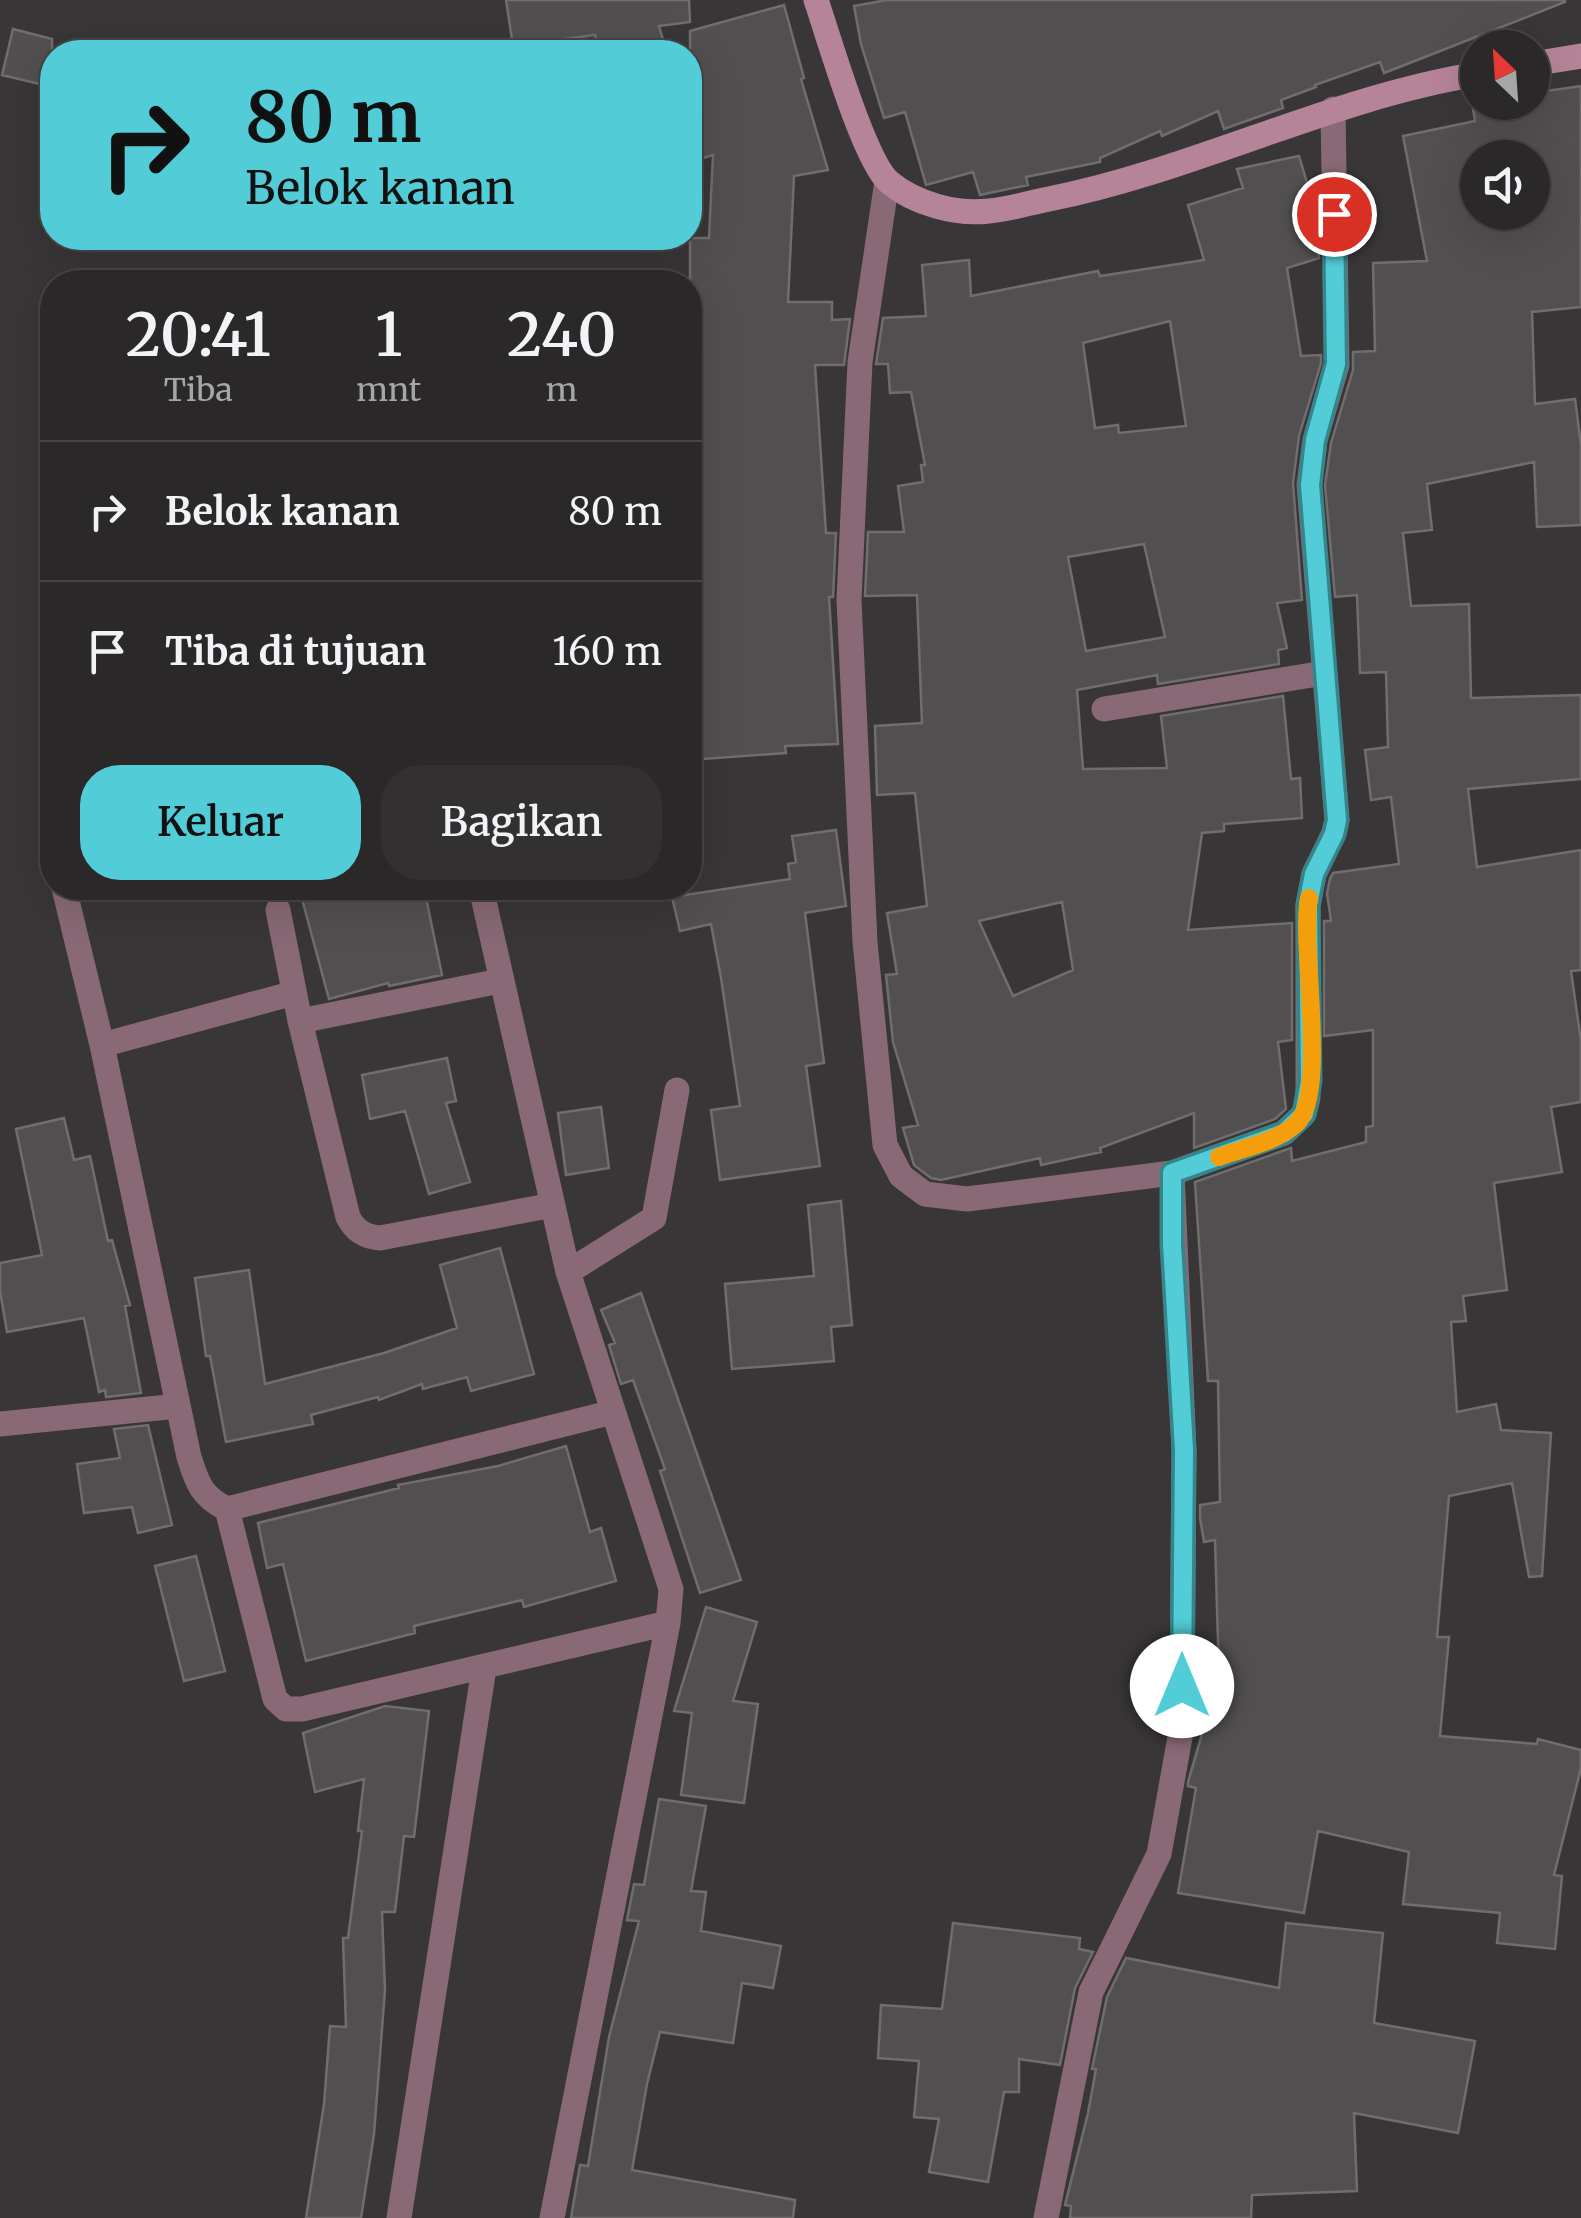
<!DOCTYPE html>
<html lang="id">
<style>
:root{--surface:#2b2829;--page:#333031;--text:#f1f3f6;--muted:#a6a6a8;--line:#474446;--accent:#52ccd6}
body{margin:0;font-family:Merriweather,serif;background:var(--page);color:var(--text);height:100vh;display:flex;flex-direction:column;font-size:38px;white-space:nowrap}
*{box-sizing:border-box;margin:0}
p{font-size:32px;color:var(--muted)}
.icon{flex:none;width:55px;height:55px;fill:none;stroke:currentColor;stroke-width:2;stroke-linecap:round;stroke-linejoin:round}
.map{position:relative;flex:1;overflow:hidden}
.panel{position:absolute;left:40px;top:270px;width:662px;height:630px;display:flex;flex-direction:column;background:var(--surface);border-radius:40px;box-shadow:0 10px 40px #0002,0 0 0 2px var(--line)}
.panel>*{flex:none}
.top-card{position:absolute;left:40px;top:40px;width:662px;height:210px;border-radius:40px;box-shadow:0 10px 40px #0002,0 0 0 2px var(--line);background:#52ccd6;color:#111;overflow:hidden}
.needle{width:65px;rotate:335deg}
.tools{position:absolute;left:1460px;top:30px;display:grid;gap:20px}
.tools a{display:grid;place-items:center;width:90px;height:90px;border-radius:50%;background:var(--surface);box-shadow:0 10px 40px #0002,0 0 0 2px var(--line);font-size:50px}
.pin{position:absolute;display:grid;place-items:center;width:85px;height:85px;color:#fff;margin:-42px;border:5px solid #fff;border-radius:50%;box-shadow:0 2px 10px #0007}
.me{position:absolute;width:110px;margin:-55px;rotate:0deg;stroke-linejoin:round;filter:drop-shadow(0 0 8px #0008)}
.turn{display:flex;align-items:center;gap:35px;height:210px;padding:0 40px;font-size:45px}
.turn .icon{width:130px;height:130px;stroke-width:2.5}
.turn b{display:block;font-size:70px;line-height:85px}
.eta{display:flex;justify-content:space-evenly;align-items:center;height:170px;text-align:center}
.eta b{font-size:60px;font-weight:600;line-height:70px}
.button{display:flex;gap:20px;margin-top:auto;padding:20px 40px}
.button a{flex:1;height:115px;border-radius:40px;background:var(--accent);color:#111;font-size:40px;font-weight:600;line-height:115px;text-align:center}
.button a+a{background:var(--page);color:var(--text)}
ul{padding:0;list-style:none}
li{display:flex;align-items:center;gap:30px;height:140px;padding:0 40px;border-top:2px solid var(--line)}
li div{flex:1}
li b{display:block;font-size:38px}
li em{font-style:normal}
.map>svg:first-child{display:block}
.building{fill:#524f50;stroke:#716d6e;stroke-width:2.5;fill-rule:evenodd}
.lines{fill:none;stroke-linecap:round;stroke-linejoin:round}
.street{stroke:#886975;stroke-width:25}
.secondary{stroke:#b68498;stroke-width:25}
.route-casing{stroke:#35858b;stroke-width:25}
.route{stroke:#52ccd6;stroke-width:18}
.slow{stroke:#f59e0b;stroke-width:18}
</style>
<div class="map">
<svg width="1581" height="2218" viewBox="0 0 1581 2218">
<rect width="100%" height="100%" fill="#393637"/>
<path class="building" d="M506,0H689L690,22L659,26L664,43L624,52H600L595,35L513,46Z
M887,0H1565V2L1384,73L1380,62L1315,85L1316,87L1281,100L1283,108L1224,129L1218,111L1162,136L1160,131L1100,158V162L1026,177L1028,185L980,195L973,172L926,185L905,112L884,118L861,44L854,6Z
M784,5L804,78L801,79L828,170L794,176L788,302H832V320L850,319L844,365H815L826,533H836L833,597H829L838,744L785,746L786,753L690,760V238H709L713,155L690,162V31Z
M13,29L52,39V87L2,75Z
M1581,86V307L1532,312L1535,404L1575,399L1581,445V525L1537,527L1534,462L1427,484L1432,530L1403,533L1411,606L1469,604L1471,698L1581,695V779L1468,789L1477,867L1581,850V970L1571,971L1581,1041V1102L1551,1107L1562,1172L1494,1183L1507,1290L1463,1296L1466,1321L1451,1322L1457,1412L1496,1404L1501,1430L1551,1433L1542,1576L1529,1577L1512,1483L1449,1496L1437,1637H1449L1440,1736L1537,1744L1538,1739L1581,1750V1768L1554,1875L1562,1876L1555,1949L1497,1943L1500,1913L1403,1904L1409,1852L1318,1831L1304,1913L1178,1893L1196,1788L1188,1786V1782L1219,1676L1215,1540L1204,1542L1200,1518V1505L1220,1502L1218,1381H1208L1195,1182L1291,1148L1292,1161L1366,1142V1127L1373,1126V1030L1324,1036V921H1331L1327,893L1330,879L1333,873L1399,864L1391,797L1371,800L1365,750L1388,747L1386,672L1360,673L1357,595L1335,597L1325,485L1331,443L1353,370V352L1375,351L1373,263L1427,261L1403,136L1475,121L1472,102H1532V93ZM1478,158H1532V212H1478Z
M1299,156L1318,219L1319,258L1287,268L1301,356L1321,355V363L1299,436L1293,483L1302,600L1277,603L1287,648L1278,650L1279,664L1158,684L1157,675L1077,690L1083,769L1167,768L1161,716L1283,696L1291,779L1300,778L1302,818L1224,824V831L1202,833L1188,930L1292,923V1040L1278,1042L1286,1109L1275,1119L1194,1148V1113L1100,1148L1101,1152L1041,1165L1040,1158L941,1180L931,1178L914,1165L903,1128L918,1125L893,1042L886,975L897,974L887,913L927,906L915,793L877,795L875,726L922,723L917,595L865,596L868,532H904L898,486L923,482L921,465H925L911,392L890,393L888,364H876L883,318L926,316L922,265L969,260L971,296L1098,271L1100,276L1204,260L1188,205L1243,188L1237,169ZM1170,321L1186,426L1119,433L1118,425L1095,428L1083,343ZM1144,544L1165,637L1086,651L1068,557ZM1062,902L1073,970L1013,996L979,921Z
M836,830L846,906L805,913L824,1063L806,1066L820,1166L720,1180L711,1110L740,1106L721,978L711,924L680,931L672,897L790,879L788,864L796,862L792,836Z
M343,888H349L352,898L399,888H424L442,975L389,986L388,983L329,999L302,899Z
M447,1058L456,1101L446,1103L470,1182L429,1194L405,1111L370,1119L362,1075Z
M601,1107L609,1168L566,1175L558,1113Z
M64,1118L74,1160L90,1156L108,1241L112,1240L130,1305L125,1306L141,1393L106,1397L105,1390L99,1392L84,1318L7,1332L0,1291V1263L42,1255L16,1129Z
M841,1201L852,1325L831,1327L834,1361L732,1369L725,1284L814,1276L808,1205Z
M500,1248L534,1374L471,1391L467,1377L423,1389L422,1384L379,1400L378,1397L311,1415L313,1424L226,1442L210,1356H206L195,1278L249,1270L265,1384L384,1353L457,1328L440,1265Z
M641,1293L741,1580L700,1593L660,1471L665,1469L633,1380L621,1384L609,1345L615,1343L601,1310Z
M148,1425L172,1525L138,1533L132,1507L84,1513L77,1464L120,1458L114,1429Z
M566,1446L590,1532L601,1528L616,1581L524,1607L522,1600L414,1626L415,1633L306,1661L283,1564L267,1568L258,1523L399,1488L398,1485L498,1466Z
M196,1556L225,1671L184,1681L155,1566Z
M706,1607L757,1622L733,1701L758,1704L744,1803L681,1795L692,1713L674,1711Z
M385,1706L429,1711L414,1837L404,1836L395,1912H382L385,1990L374,2134L361,2218H306L324,2104L330,2026L346,2027L343,1938H348L362,1831H358L364,1779L315,1792L303,1733Z
M659,1799L706,1806L691,1891L706,1892L701,1931L781,1946L773,1988L742,1983L733,2043L660,2032L647,2084L632,2170L795,2200L793,2218H571L580,2165L588,2166L609,2037L639,1921L627,1920L634,1884L644,1885Z
M953,1923L1080,1938L1079,1949L1093,1952L1075,1988L1060,2065L1019,2059V2092H1004L988,2182L929,2172L939,2119L914,2117L919,2061L878,2058L881,2005L942,2009Z
M1286,1923L1383,1933L1374,2023L1475,2041L1458,2133L1354,2113L1357,2191L1252,2195L1251,2218H1070L1071,2206L1065,2205L1088,2113L1096,2069H1092L1107,1997L1126,1958L1279,1988Z"/>
<g class="lines">
<path class="street" d="M887,181L860,362L849,600L865,942L885,1145L901,1176L925,1194L967,1199L1172,1173L1184,1450L1182,1726L1159,1854L1091,1992L1046,2218
M1104,709L1324,673
M64,888L102,1045L189,1457C197,1483 202,1497 227,1509L613,1412
M481,888L568,1272
M278,910L300,1021L348,1217C355,1231 365,1237 380,1238L553,1205
M300,1021L500,981
M102,1045L294,993
M1172,1173L1284,1133L1304,1114L1308,1098V905L1314,874L1334,833L1337,820L1309,485L1315,440L1337,365L1333,109
M0,1424L178,1406
M227,1509L275,1699L286,1709H302L668,1623
M399,2218L484,1668
M552,2218L668,1623L671,1589L568,1272L654,1218L677,1090"/>
<path class="secondary" d="M816,0C829,38 864,160 889,182C915,204 957,215 989,211C1009,209 1029,203 1049,199C1195,170 1330,98 1478,74
M1532,64L1581,56"/>
</g>
<g class="lines">
<g class="route-casing">
<path id="route" d="M1182,1686L1184,1450L1172,1244V1173L1284,1133L1304,1114L1310,1081L1308,905L1314,874L1334,834L1337,820L1310,485L1315,440L1336,364L1334,214"/>
</g>
<use href="#route" class="route"/>
<path class="slow" d="M1219,1157C1244,1148 1277,1142 1297,1123C1328,1092 1300,946 1309,898"/>
</g>
</svg>
<div class="tools">
<a><svg class="needle" viewBox="-14 -14 28 28"><path d="M0-13l5 13h-10z" fill="#e53935"/><path d="M0 13l5-13h-10z" fill="#a6a6a8"/></svg></a>
<a><svg class="icon" aria-label="sound" viewBox="0 0 24 24"><path d="M4 9h4l5-4v14l-5-4H4zM17 9q2 3 0 6"/></svg></a>
</div>
<div class="pin" style="left:1334px;top:214px;background:#d93025"><svg class="icon" aria-label="arrive" viewBox="0 0 24 24"><path d="M6 21V4h12l-3 4 3 4H6"/></svg></div>
<svg class="me" style="left:1182px;top:1686px" viewBox="-20 -20 40 40"><circle r="19" fill="#fff"/><path d="M0-13L10 11 0 6-10 11z" fill="#52ccd6"/></svg>
<div class="top-card">
<div class="turn"><svg class="icon" aria-label="right" viewBox="0 0 24 24"><path d="M7 20v-9h11M14 6l5 5-5 5"/></svg><div><b>80 m</b>Belok kanan</div></div>
</div>
<section class="panel">
<div class="eta">
<div><b>20:41</b><p>Tiba</p></div>
<div><b>1</b><p>mnt</p></div>
<div><b>240</b><p>m</p></div>
</div>
<ul>
<li><svg class="icon" aria-label="right" viewBox="0 0 24 24"><path d="M7 20v-9h11M14 6l5 5-5 5"/></svg><div><b>Belok kanan</b></div><em>80 m</em></li>
<li><svg class="icon" aria-label="arrive" viewBox="0 0 24 24"><path d="M6 21V4h12l-3 4 3 4H6"/></svg><div><b>Tiba di tujuan</b></div><em>160 m</em></li>
</ul>
<div class="button"><a>Keluar</a><a>Bagikan</a></div>
</section>
</div>
